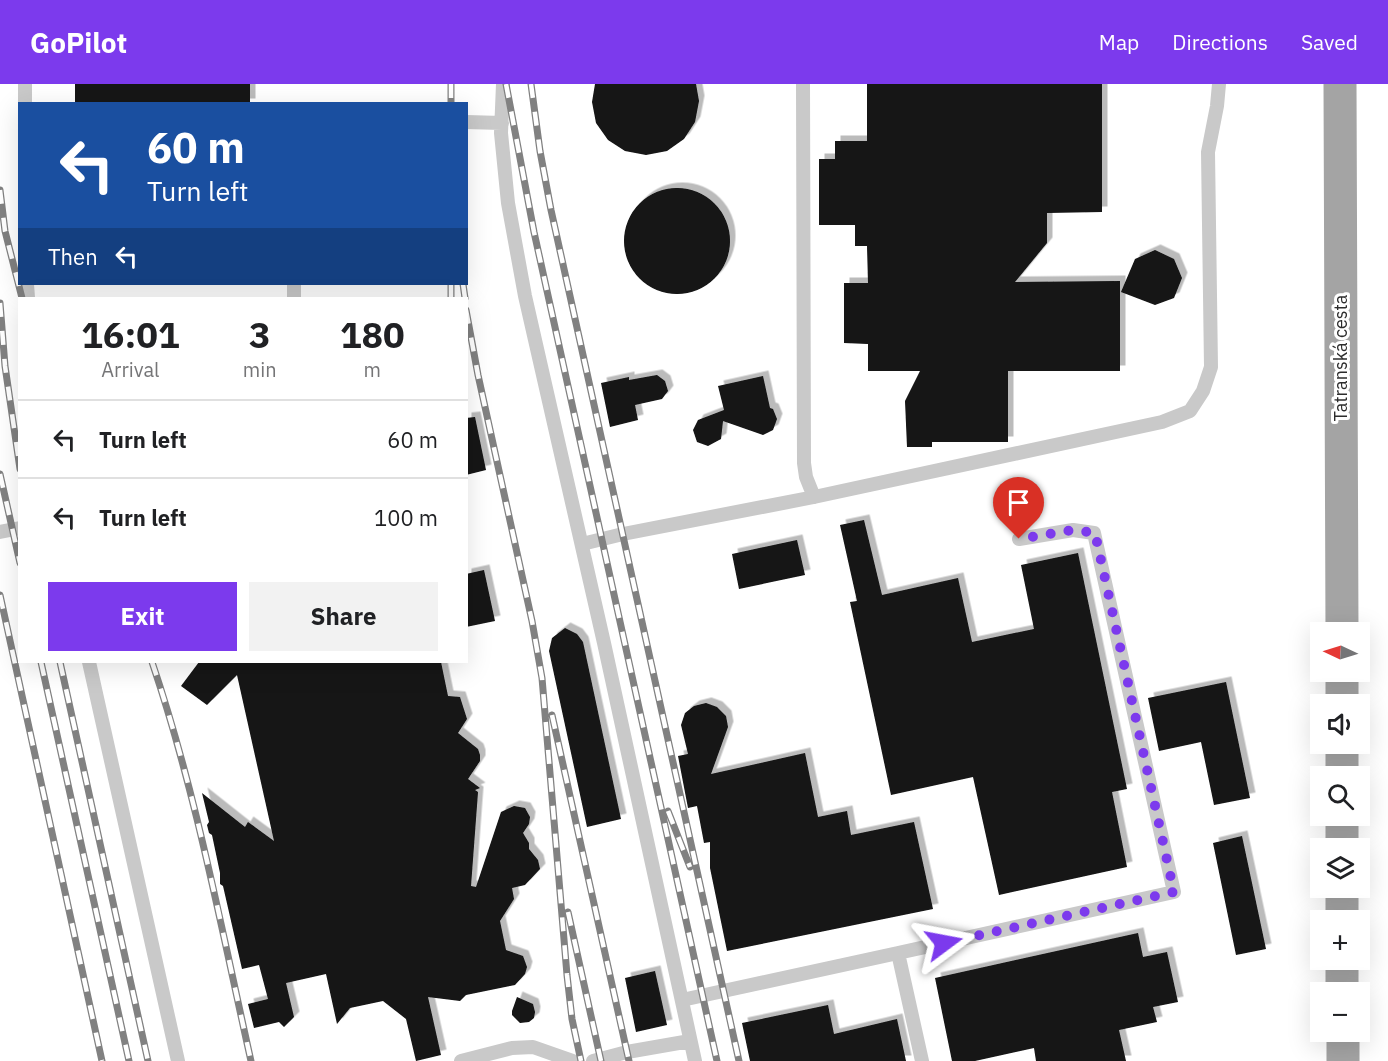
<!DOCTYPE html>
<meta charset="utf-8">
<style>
:root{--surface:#fff;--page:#f2f2f2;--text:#202124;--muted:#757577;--line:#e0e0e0;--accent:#7c3aed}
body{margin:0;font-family:"IBM Plex Sans",sans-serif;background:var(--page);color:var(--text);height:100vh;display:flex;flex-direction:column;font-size:22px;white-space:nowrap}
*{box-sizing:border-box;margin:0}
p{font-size:20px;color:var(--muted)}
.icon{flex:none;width:33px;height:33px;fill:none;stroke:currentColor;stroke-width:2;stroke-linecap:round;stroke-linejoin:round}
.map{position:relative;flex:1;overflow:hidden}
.drawer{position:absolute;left:18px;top:213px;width:450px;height:366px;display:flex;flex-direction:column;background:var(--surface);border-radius:0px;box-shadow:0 6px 24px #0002}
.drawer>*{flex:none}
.hud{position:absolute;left:18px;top:18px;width:450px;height:183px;border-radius:0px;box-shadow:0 6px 24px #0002;background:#1a4fa0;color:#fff;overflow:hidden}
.needle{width:39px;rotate:274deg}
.fabs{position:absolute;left:1310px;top:538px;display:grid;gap:12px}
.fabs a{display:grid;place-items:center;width:60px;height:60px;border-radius:0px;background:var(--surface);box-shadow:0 6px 24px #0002;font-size:30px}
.pin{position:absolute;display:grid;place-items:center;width:51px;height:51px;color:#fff;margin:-62px -26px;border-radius:50% 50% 50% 0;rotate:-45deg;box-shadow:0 0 6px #0007}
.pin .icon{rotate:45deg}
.me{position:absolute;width:66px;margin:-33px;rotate:77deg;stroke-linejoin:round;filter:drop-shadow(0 0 4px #0008)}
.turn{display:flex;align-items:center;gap:21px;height:126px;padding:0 30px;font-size:27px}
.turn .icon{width:78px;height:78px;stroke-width:2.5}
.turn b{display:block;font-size:42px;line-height:51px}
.then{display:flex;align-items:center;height:57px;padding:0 30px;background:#0003;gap:12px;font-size:22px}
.eta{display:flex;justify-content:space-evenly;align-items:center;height:102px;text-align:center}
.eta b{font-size:36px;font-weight:700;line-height:42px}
.cta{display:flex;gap:12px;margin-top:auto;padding:12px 30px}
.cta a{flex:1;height:69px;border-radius:0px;background:var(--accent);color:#fff;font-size:24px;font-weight:700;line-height:69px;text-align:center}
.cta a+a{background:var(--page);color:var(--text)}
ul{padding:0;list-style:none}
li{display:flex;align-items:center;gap:18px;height:78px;padding:0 30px;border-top:2px solid var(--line)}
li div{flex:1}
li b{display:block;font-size:22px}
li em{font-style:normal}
header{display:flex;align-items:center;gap:36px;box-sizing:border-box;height:84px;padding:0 30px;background:var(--accent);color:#fff}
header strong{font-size:28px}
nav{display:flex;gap:33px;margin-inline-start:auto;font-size:21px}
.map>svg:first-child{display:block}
.building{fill:#131313;filter:url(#shadow)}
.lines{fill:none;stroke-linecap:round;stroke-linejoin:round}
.lane{stroke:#c9c9c9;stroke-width:14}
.primary{stroke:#a4a4a4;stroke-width:33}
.rail-casing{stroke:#818181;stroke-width:7}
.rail{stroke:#fff;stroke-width:4.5;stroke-dasharray:14;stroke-linecap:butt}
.route{stroke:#7c3aed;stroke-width:10;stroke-dasharray:0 18}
.labels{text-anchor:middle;stroke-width:6;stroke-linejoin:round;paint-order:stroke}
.street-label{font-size:18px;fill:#2c2c2c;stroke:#fff}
</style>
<header>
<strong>GoPilot</strong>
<nav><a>Map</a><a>Directions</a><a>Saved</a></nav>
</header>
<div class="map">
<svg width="1388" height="977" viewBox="0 0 1388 977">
<defs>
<filter id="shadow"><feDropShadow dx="5.5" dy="-5.5" stdDeviation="0" flood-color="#0004"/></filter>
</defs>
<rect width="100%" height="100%" fill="#fff"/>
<path class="building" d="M75,0H250V20H75Z
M595,0H696L699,17L695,38L684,55L667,67L646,71L625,67L608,56L596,39L592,18Z
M867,0H1102V128L1047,129V159L1015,198L1120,197V287H1008V358H932V363H907L905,317L920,287H868V260L844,259V199H868L867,162H855V141H819V75H835V57H867Z
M624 157a53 53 0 1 1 106 0a53 53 0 1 1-106 0Z
M1155,166L1174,175L1182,194L1174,214L1155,221L1121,208L1135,175Z
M657,291L665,297L668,307L662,315L635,321L638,336L610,343L601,299L629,293V296Z
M763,292L770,324L773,325L777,335L773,346L763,351L723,337L721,355L708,362L697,358L693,346L698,336L724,326L718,302Z
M475,333L486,386L466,391V334Z
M864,436L882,511L958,494L972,558L1034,545L1021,481L1078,469L1127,705L1112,708L1127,783L999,811L973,693L891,711L850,518L857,517L840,441Z
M797,456L805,491L739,505L732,470Z
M484,486L495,537L466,543V490Z
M565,544L577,550L583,558L621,735L587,743L549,567L552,554Z
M199,578H441L448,612L460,613L467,635L458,649L478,665L480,671V677L468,695L480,704L475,706L478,708L471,802L476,803L501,728L514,722L525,724L530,733L529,740L523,749L529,759V765L538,776L540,785L525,801L512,804L514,815L500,837L506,866L523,872L527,883L525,890L515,901L466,911L460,917L428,913L441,971L416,977L406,935L383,917L350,924L337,940L326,890L286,899L294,933L284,943L279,938L254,944L248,920L268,915L259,881L242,885L223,802L220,800V789L212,751L209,749L207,741L209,738L202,709L245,743L248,738L274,757L237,591L207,621L181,602Z
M1226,598L1250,714L1214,721L1201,658L1159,667L1148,614Z
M706,619L717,623L726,632L728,643L711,690L805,669L818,733L847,727L851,751L914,738L933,825L727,867L710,784V758L704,759L697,722L688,724L678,672L688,670L681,641L685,629L694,622Z
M1242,752L1266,865L1236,871L1213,759Z
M1138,849L1143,873L1167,868L1178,918L1153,923L1157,938L1119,946L1126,977H1036L1034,964L975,977H952L935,894Z
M655,887L667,941L636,948L625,894Z
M517,913L533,920L535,928L534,934L529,938L520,939L512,931V927Z
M828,921L834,950L897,935L906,977H750L742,939Z"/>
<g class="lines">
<path class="lane" d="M25,0V20
M503,0L501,49L508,119L525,212L604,559L695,977
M803,0L804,379L806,393L814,413
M466,38L502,39
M27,200L28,214
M294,214V200
M0,448L20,444
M582,460L623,450L814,413L1162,338L1190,327L1203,307L1211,283L1208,68L1217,22L1219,0
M89,578L178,977
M682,916L898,869
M461,977L512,964L533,963L573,977
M593,977L627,968L690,957
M922,977L898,869L1174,808L1094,449L1073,446L1019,455"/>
<path class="primary" d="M1340,0L1342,549
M1342,588V621
M1342,660V693
M1342,732V765
M1342,804V837
M1342,876V909
M1343,948V977"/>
<g class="rail-casing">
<path id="rail" d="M451,0V20
M506,0L534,148L717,977
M531,0L540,67L551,126L739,977
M0,106L5,147L22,214
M451,200V214
M463,200L465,214
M0,219L5,282L20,385
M466,226L478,291L532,537L542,594L567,891L572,935L581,977
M0,390L20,479
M0,511L102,977
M41,578L129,977
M60,578L148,977
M152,578C196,708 221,843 251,977
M552,631L629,977
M668,727L690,783
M568,828L601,977"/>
</g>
<use href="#rail" class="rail"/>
</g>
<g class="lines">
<path class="route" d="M944,859L1174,808L1095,449L1073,446L1019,455"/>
</g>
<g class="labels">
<g class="street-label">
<text transform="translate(1341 274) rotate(-90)" y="6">Tatranská cesta</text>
</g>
</g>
</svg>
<div class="fabs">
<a><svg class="needle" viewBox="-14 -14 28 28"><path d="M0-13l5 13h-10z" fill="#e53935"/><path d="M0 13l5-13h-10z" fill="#757577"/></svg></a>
<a><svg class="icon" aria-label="sound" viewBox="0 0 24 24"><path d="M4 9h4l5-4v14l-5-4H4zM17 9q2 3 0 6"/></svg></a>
<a><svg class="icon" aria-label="search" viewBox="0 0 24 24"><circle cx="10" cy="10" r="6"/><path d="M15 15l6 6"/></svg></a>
<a><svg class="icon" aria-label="layers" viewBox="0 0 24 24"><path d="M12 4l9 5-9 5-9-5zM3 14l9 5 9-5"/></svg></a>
<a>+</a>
<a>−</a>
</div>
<div class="pin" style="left:1019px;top:455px;background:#d93025"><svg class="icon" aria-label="arrive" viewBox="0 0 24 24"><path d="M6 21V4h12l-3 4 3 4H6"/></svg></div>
<svg class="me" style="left:944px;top:859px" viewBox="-20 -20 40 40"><path d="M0-17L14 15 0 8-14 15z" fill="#7c3aed" stroke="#fff" stroke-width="4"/></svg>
<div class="hud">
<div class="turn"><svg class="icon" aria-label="left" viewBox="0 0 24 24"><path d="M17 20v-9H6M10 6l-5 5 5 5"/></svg><div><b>60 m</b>Turn left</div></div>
<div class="then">Then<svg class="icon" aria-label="left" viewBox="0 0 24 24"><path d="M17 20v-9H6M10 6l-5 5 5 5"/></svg></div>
</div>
<section class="drawer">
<div class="eta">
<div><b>16:01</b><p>Arrival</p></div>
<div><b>3</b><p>min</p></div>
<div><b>180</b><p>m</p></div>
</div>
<ul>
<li><svg class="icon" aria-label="left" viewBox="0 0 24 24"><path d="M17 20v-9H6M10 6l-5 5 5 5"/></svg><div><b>Turn left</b></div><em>60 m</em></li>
<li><svg class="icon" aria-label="left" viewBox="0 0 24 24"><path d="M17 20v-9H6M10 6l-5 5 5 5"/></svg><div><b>Turn left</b></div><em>100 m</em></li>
</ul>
<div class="cta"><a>Exit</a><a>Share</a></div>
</section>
</div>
